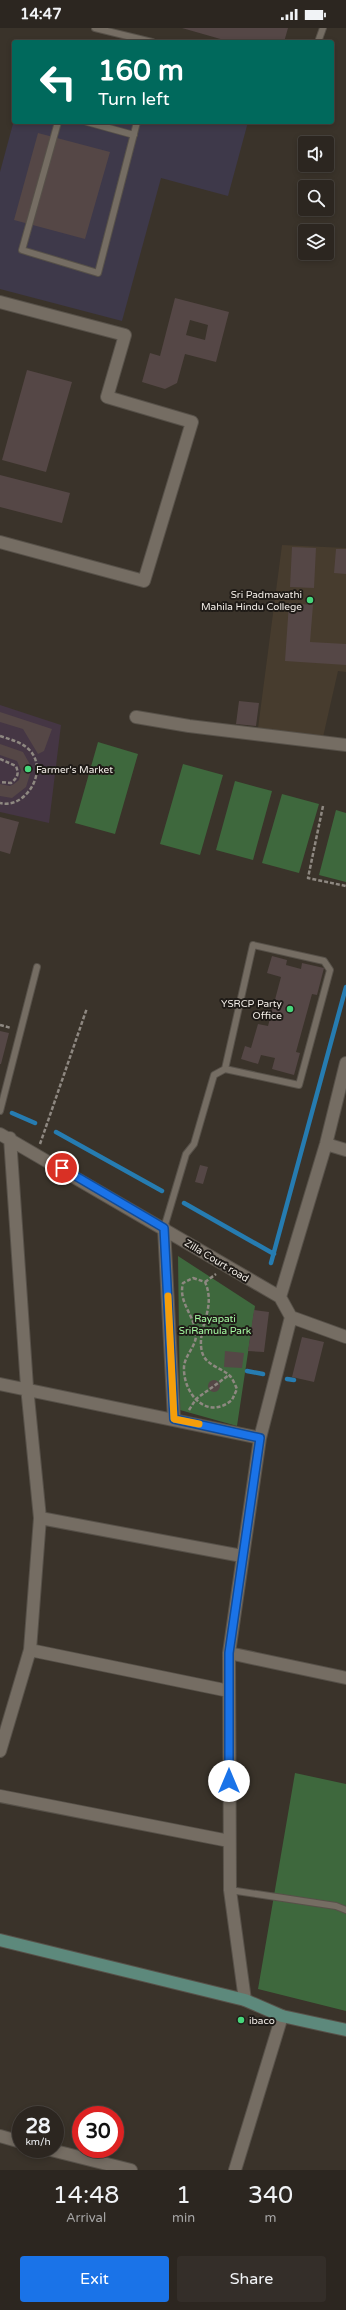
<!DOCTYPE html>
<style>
:root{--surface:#2c2620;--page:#342e29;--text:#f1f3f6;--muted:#a6a5a5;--line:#48433e;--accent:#1a73e8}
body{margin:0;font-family:"Varela Round",sans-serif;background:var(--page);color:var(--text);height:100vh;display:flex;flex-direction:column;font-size:15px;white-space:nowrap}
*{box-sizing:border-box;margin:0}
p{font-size:13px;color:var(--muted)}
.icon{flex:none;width:22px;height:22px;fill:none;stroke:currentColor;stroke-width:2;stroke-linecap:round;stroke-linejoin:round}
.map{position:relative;height:2142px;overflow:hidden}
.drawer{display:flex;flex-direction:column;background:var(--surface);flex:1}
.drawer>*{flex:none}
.top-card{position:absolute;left:12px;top:12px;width:322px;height:84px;border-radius:4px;box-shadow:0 2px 6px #0003,0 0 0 1px var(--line);background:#00695c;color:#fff;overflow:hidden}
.tools{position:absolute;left:298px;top:108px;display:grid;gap:8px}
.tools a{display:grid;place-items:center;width:36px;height:36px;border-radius:4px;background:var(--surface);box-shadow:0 2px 6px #0003,0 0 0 1px var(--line);font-size:20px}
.speed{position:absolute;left:12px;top:2078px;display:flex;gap:8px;font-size:20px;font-weight:700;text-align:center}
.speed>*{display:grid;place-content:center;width:52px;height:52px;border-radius:50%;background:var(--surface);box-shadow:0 2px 6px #0003,0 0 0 1px var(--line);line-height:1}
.speed small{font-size:10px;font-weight:400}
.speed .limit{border:6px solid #d22;background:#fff;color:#111}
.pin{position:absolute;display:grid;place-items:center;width:34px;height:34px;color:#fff;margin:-17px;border:2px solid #fff;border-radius:50%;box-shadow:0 1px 4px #0007}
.me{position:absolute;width:44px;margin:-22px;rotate:0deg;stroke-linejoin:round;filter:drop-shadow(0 0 3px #0008)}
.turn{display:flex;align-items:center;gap:14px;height:84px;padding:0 20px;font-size:18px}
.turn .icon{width:52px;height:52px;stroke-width:2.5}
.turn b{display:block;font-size:28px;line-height:34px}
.eta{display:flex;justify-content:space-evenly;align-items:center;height:68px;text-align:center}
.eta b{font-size:24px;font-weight:600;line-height:28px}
.button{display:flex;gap:8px;margin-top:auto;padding:8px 20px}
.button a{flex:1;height:46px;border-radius:4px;background:var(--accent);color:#fff;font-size:16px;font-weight:600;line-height:46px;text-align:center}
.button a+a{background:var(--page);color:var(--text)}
.status{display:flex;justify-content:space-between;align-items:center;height:28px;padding:0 20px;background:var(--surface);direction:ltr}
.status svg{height:11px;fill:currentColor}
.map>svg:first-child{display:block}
.commercial{fill:#453644}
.industrial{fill:#3e394a}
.built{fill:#473c2e}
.green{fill:#3e683d}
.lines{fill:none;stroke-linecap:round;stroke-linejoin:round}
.stream{stroke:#267cb1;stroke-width:4.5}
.building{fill:#554746;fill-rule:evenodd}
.lane-casing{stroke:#575149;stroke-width:8}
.street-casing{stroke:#575149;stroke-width:14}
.secondary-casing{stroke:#575149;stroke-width:14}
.path{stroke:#8e8881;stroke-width:2.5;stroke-dasharray:4 2;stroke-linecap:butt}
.lane{stroke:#756d63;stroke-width:6}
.street{stroke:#756d63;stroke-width:12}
.secondary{stroke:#5d897c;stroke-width:12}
.route-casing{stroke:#114b97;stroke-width:10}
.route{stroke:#1a73e8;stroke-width:7}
.slow{stroke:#f59e0b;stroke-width:7}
.poi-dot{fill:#46d77a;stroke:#1f1b17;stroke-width:1.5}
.labels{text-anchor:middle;stroke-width:4;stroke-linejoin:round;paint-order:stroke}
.poi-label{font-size:10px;fill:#f2ede7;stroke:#1f1b17;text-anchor:end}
.street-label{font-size:10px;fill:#f2ede7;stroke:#1f1b17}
.park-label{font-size:10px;fill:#a6fca3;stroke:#1f1b17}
</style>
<div class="status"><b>14:47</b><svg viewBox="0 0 49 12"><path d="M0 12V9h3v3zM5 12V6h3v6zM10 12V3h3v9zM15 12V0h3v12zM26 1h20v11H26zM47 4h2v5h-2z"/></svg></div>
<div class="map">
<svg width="346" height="2142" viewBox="0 0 346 2142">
<rect width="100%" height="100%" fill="#3a332a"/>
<path class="commercial" d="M0,677L61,697L49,795L0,784Z"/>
<path class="industrial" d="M14,92V94H248L228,168L161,150L122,293L0,261V144Z"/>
<path class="built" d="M282,517L346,520V644L338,643L323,709L258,700Z"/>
<path class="green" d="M98,714L138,726L115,806L75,795Z
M183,736L223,747L200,827L160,816Z
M235,753L272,763L253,832L216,822Z
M282,766L319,776L299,845L262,835Z
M336,782L346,785V854L319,847Z
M178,1228L255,1278L237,1398L180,1382Z
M295,1745L346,1756V1983L258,1961Z"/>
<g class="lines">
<path class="stream" d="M12,1085L35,1095
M56,1104L162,1163
M184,1175L274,1226
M271,1235L346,959
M247,1343L263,1346
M287,1351L294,1352"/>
</g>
<path class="building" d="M182,0H288L284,14H231Z
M38,105L110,124L85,211L14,192Z
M175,270L229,284L216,334L185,326L177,355L165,361L142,354L150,325L160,328ZM190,292L208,297L205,312L186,307Z
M27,342L72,354L46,444L2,432Z
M0,447L70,465L62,495L0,479Z
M292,519L316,520L314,560L290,559Z
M336,521H346V546L334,545Z
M289,575L313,577L310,614L346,616V637L285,633Z
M239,673L259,675L256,698L236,696Z
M0,684L52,701L44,723L38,726L23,701L0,694Z
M0,716L23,724L32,740L26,759L12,770L0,768V756L10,758L14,756L19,752L21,742L17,733L0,727Z
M0,789L19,794L10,826L0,823Z
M272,928L287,932L286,937L301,941L302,935L324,940L317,967L312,966L296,1024L300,1025L294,1047L272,1041L275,1030L261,1027L258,1036L241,1031L245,1018L251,1020L258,996L268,998L281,949L267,945Z
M0,1003L9,1005L1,1036H0Z
M200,1137L208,1139L203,1156L195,1154Z
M254,1282L269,1284L264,1324L248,1323Z
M302,1309L324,1314L314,1354L292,1349Z
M225,1323L244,1325L242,1340L224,1339Z
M208 1358a6 6 0 1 1 12 0a6 6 0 1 1-12 0Z"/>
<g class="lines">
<g class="lane-casing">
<path id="lane" d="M95,0L152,14
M318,14L323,0
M58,94L22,222L98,245L137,94
M87,94L134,107
M0,1083L37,939
M164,1200L186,1126L194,1116L214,1047L225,1041L253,917L324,933L330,942L299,1057L225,1041
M230,1862L336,1878L346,1882"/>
</g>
<g class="street-casing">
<path id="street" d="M0,274L125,307L107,369L192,394L144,553L0,514
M136,689L189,698L346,717
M0,1106L280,1269L291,1289L346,1309
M326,1116L346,1122
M164,1200L174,1391
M280,1269L326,1116L346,1035
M0,1356L260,1410
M40,1490L242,1528
M30,1622L229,1663
M229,1625L346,1650
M0,1723L30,1622L40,1490L27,1359L10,1110
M0,1768L229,1813
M245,1972L230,1862L229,1625L260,1410L291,1289
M0,2108L21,2114
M47,2121L131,2142
M235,2142L282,1988"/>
</g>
<g class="secondary-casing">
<path id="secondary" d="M0,1912L245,1972L282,1988L346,2002"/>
</g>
<path class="path" d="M0,708C12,712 25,715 32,725C47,746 25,781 0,775
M0,731L16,738C19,746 18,749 11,755L0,754
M323,778L308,850L346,858
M0,997L11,1000
M40,1116L87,980
M193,1250L205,1254C217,1281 196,1300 202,1324C206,1338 221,1339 230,1348C233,1351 235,1357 237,1361L232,1372C207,1393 183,1366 184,1339C185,1326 197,1318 196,1305C194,1287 178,1274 183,1255Z
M205,1254L216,1246
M189,1382L196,1371L229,1347"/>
<use href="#lane" class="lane"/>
<use href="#street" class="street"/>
<use href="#secondary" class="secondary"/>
</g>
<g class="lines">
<g class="route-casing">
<path id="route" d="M62,1140L164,1200L174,1391L260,1410L229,1625V1753"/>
</g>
<use href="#route" class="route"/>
<path class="slow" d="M168,1268L174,1391L199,1396"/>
</g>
<g class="poi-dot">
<circle cx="310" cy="572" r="4"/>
<circle cx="28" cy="741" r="4"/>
<circle cx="290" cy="981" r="4"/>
<circle cx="241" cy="1992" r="4"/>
</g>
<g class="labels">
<g class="poi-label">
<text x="302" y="570">Sri Padmavathi<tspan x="302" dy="12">Mahila Hindu College</tspan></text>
<text x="36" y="745" text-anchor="start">Farmer's Market</text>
<text x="282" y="979">YSRCP Party<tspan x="282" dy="12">Office</tspan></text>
<text x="249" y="1996" text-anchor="start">ibaco</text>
</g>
<g class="street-label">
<text transform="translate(217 1232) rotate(31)" y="4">Zilla Court road</text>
</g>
<g class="park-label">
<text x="215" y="1294">Rayapati<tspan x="215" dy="12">SriRamula Park</tspan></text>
</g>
</g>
</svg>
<div class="tools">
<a><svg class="icon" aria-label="sound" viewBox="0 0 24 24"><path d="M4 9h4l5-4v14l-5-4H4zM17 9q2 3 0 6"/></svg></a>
<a><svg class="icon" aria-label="search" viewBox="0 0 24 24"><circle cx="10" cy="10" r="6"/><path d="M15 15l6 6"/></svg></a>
<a><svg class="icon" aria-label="layers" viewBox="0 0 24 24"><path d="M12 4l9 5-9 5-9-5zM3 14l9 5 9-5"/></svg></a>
</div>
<div class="speed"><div>28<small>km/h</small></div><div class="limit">30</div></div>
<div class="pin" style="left:62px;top:1140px;background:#d93025"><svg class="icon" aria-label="arrive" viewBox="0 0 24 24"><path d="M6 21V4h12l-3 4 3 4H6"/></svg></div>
<svg class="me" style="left:229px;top:1753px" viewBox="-20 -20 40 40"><circle r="19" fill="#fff"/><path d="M0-13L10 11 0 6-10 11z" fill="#1a73e8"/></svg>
<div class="top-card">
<div class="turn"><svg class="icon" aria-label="left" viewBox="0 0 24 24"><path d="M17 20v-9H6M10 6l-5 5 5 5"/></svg><div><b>160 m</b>Turn left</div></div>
</div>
</div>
<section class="drawer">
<div class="eta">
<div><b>14:48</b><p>Arrival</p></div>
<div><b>1</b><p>min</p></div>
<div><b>340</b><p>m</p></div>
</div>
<div class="button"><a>Exit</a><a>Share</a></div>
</section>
